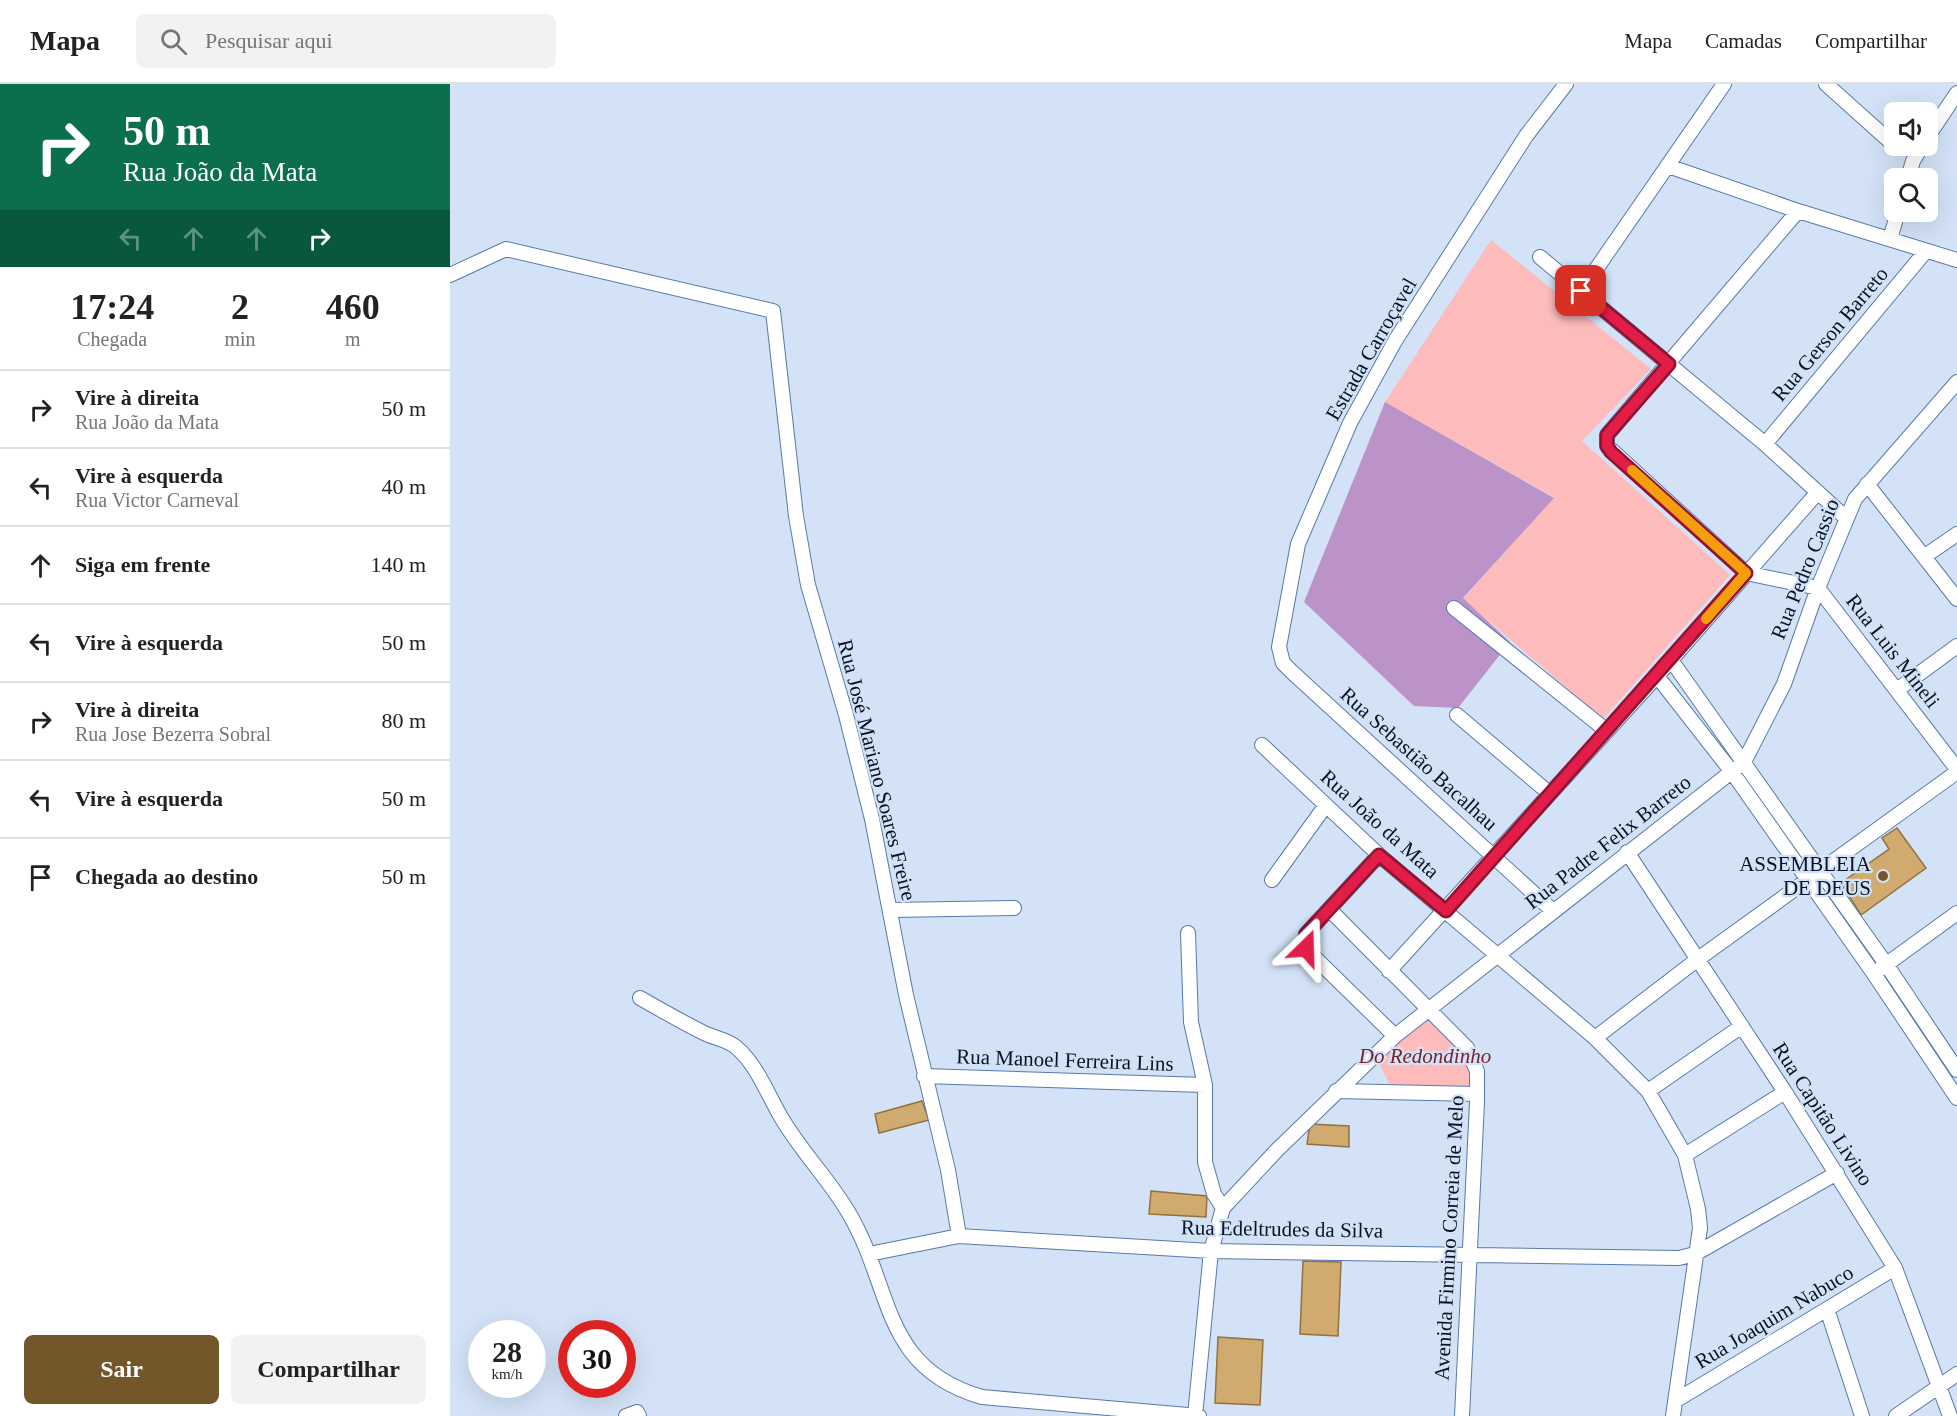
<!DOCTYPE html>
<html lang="pt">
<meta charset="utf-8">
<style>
:root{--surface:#fff;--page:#f2f2f2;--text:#222;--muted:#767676;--line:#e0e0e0;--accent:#73572a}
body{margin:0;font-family:"Times New Roman",serif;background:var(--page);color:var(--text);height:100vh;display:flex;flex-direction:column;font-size:22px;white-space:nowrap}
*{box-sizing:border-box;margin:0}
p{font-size:20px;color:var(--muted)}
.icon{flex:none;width:33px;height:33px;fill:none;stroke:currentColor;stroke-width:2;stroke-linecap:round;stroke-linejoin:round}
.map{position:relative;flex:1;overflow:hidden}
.sheet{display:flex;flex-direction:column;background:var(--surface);width:450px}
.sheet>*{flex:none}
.hud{background:#0b6e4f;color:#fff;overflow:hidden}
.controls{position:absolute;left:1434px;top:18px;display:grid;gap:12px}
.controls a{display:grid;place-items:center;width:54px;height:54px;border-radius:9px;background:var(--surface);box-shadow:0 6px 24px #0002;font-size:30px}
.speed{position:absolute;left:18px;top:1236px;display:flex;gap:12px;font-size:30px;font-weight:700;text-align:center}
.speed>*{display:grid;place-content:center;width:78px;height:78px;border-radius:50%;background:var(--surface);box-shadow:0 6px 24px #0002;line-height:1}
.speed small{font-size:15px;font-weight:400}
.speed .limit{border:9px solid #d22;background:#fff;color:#111}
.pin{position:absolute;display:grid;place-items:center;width:51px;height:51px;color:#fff;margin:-26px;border-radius:12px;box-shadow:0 3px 9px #0006}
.me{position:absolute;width:66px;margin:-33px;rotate:22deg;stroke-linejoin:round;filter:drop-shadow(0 0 4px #0008)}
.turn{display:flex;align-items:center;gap:21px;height:126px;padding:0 24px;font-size:27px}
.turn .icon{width:78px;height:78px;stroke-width:2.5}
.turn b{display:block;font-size:42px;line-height:51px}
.lanes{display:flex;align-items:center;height:57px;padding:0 24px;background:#0003;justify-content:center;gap:30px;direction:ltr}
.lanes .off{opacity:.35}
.eta{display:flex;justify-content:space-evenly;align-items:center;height:102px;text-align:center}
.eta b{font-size:36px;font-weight:600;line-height:42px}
.button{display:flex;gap:12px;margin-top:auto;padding:12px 24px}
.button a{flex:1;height:69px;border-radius:9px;background:var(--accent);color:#fff;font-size:24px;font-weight:600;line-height:69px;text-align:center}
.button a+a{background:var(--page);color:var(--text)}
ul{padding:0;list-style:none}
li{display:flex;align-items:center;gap:18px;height:78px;padding:0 24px;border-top:2px solid var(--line)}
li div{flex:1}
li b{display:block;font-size:22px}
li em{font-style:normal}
header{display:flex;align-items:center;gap:36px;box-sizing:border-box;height:84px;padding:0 30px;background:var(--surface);border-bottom:2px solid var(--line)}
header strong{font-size:28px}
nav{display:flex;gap:33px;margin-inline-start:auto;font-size:21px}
.search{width:420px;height:54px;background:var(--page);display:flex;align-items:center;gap:15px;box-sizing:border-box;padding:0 21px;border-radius:9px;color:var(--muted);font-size:22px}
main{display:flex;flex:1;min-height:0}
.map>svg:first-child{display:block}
.green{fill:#febbbc}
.water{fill:#bc93c8}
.building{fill:#d0aa6e;stroke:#93723b;stroke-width:1.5}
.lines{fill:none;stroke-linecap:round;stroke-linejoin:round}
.minor-casing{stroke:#5979a9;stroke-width:16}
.minor{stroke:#fff;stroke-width:14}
.route-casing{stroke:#92132f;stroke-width:15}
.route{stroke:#e11d48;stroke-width:10}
.slow{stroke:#f59e0b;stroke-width:10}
.poi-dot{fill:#73572a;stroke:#d3e2f7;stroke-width:2}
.labels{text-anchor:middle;stroke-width:4.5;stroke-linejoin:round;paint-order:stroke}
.street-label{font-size:21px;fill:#081426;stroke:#d3e2f7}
.poi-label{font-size:21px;fill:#081426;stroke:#d3e2f7;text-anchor:end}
.park-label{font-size:21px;font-style:italic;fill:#79232c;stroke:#d3e2f7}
</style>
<header>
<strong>Mapa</strong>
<div class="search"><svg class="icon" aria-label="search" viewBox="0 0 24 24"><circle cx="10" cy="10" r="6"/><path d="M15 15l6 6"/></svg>Pesquisar aqui</div>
<nav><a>Mapa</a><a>Camadas</a><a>Compartilhar</a></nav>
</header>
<main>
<section class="sheet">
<div class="hud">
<div class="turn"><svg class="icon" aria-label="right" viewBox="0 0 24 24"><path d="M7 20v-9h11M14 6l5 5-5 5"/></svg><div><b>50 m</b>Rua João da Mata</div></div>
<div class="lanes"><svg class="icon off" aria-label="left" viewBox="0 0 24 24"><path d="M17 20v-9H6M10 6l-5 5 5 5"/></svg><svg class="icon off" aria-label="ahead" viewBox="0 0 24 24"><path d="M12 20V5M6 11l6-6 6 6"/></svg><svg class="icon off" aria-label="ahead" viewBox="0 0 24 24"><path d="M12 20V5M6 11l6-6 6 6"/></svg><svg class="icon" aria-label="right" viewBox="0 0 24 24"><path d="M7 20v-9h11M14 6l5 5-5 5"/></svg></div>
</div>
<div class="eta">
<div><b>17:24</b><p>Chegada</p></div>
<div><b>2</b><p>min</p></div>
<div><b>460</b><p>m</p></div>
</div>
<ul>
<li><svg class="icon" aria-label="right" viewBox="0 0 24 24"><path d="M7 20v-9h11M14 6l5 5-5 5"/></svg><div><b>Vire à direita</b><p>Rua João da Mata</p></div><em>50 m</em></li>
<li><svg class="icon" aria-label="left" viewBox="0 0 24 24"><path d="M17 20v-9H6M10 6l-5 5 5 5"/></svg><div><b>Vire à esquerda</b><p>Rua Victor Carneval</p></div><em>40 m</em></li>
<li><svg class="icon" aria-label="ahead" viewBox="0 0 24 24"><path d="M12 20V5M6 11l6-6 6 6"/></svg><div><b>Siga em frente</b></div><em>140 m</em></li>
<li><svg class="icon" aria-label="left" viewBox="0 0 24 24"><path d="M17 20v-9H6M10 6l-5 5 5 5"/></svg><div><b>Vire à esquerda</b></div><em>50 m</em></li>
<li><svg class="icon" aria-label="right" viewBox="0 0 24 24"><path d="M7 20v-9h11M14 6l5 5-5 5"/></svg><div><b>Vire à direita</b><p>Rua Jose Bezerra Sobral</p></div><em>80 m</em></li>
<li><svg class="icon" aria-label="left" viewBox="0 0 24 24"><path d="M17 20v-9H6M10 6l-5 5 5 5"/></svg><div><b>Vire à esquerda</b></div><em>50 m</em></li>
<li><svg class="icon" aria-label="arrive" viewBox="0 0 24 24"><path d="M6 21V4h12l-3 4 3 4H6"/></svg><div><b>Chegada ao destino</b></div><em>50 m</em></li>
</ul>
<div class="button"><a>Sair</a><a>Compartilhar</a></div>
</section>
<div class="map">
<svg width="1507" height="1332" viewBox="0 0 1507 1332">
<rect width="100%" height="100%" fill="#d3e2f7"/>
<path class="green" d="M1041,156L1201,285L1132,357L1280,491L1153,635L1013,515L1104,413L935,318Z
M977,929C993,946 1030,980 1020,1005L940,1002L927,974Z"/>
<path class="water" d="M935,318L1104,414L1013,514L1060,558L1008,624L964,622L854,518Z"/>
<path class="building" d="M1447,744L1476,784L1411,831L1391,799L1439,765L1432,754Z
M472,1017L479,1036L429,1049L425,1030Z
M860,1040L899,1042V1063L857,1060Z
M701,1107L757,1112L756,1133L699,1130Z
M853,1177L891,1178L888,1252L850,1250Z
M768,1253L813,1256L810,1321L765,1319Z"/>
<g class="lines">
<g class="minor-casing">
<path id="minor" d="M1376,0L1444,61
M1478,52L1507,9
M1218,82L1348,127L1507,176
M1458,94L1463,77L1472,62
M1348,127L1157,351V362L1296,489L1368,504L1507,685
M1440,155L1448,128
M1090,173L1315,360L1396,434
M0,191L56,165L323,227L346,432L358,501L396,631L422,735L456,911L498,1086L509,1152
M1131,207L1274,0
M1315,360L1476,167
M1417,400L1507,515
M1475,472L1507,450
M1004,524L1157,647
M1221,576L1436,880L1507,986
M1207,592L1282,688L1424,890L1507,1014
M1447,606L1507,562
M1007,631L1099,709
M812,661L929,771L1145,954L1198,1007L1235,1071L1248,1125L1250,1144L1223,1332
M1177,768L1335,1008L1445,1184L1500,1332
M929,771L856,850L855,859L860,869L945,952
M822,796L876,721
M879,825L1017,964L1027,987V1018L1012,1332
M440,826L564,824
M1103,827L842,588L833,579L829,563L848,460L900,339L945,257L1076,52L1116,0
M738,849L741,938L755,1001V1078L764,1110L773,1124
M1430,885L1507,829
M939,887L1207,592L1368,408
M190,914C211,926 232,938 254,949C264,954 279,956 287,964C307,981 318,1011 331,1033C350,1066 377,1093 397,1126C444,1203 429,1283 532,1313L749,1332
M1145,954L1248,875L1507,688
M474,992L755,1001
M886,1007L1027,1010
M1198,1007L1292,942
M1235,1071L1335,1008
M419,1170L509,1152L761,1167L1229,1174L1245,1170L1387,1089
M1377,1225L1412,1332
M1225,1317L1445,1184
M176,1332L187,1328L189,1332
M745,1332L761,1167L773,1124L827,1066L945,952L1294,678L1334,600L1368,504L1405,415L1507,298
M1446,1332L1507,1290"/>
</g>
<use href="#minor" class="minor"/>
</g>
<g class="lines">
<g class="route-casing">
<path id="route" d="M856,864V850L929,771L996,827L1296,489L1161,368L1157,362V351L1219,280L1131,207"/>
</g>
<use href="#route" class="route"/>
<path class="slow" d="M1182,386L1296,489L1256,535"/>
</g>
<circle class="poi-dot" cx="1433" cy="792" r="6"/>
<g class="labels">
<g class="street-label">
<text transform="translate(1380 250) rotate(-50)" y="7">Rua Gerson Barreto</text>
<text transform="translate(921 265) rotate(-60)" y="7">Estrada Carroçavel</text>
<text transform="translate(1355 485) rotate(-68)" y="7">Rua Pedro Cassio</text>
<text transform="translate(1443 567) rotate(52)" y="7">Rua Luis Mineli</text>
<text transform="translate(969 675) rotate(42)" y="7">Rua Sebastião Bacalhau</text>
<text transform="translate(427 686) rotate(76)" y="7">Rua José Mariano Soares Freire</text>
<text transform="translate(930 740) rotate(42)" y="7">Rua João da Mata</text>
<text transform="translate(1158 758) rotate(-38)" y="7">Rua Padre Felix Barreto</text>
<text transform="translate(615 976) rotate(2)" y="7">Rua Manoel Ferreira Lins</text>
<text transform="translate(1373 1030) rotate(57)" y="7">Rua Capitão Livino</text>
<text transform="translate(832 1145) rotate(1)" y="7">Rua Edeltrudes da Silva</text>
<text transform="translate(999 1154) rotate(-87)" y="7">Avenida Firmino Correia de Melo</text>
<text transform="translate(1324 1233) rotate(-31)" y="7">Rua Joaquim Nabuco</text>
</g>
<g class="poi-label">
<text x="1421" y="787">ASSEMBLEIA<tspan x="1421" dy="24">DE DEUS</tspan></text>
</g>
<g class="park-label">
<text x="975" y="979">Do Redondinho</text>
</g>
</g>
</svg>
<div class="controls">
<a><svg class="icon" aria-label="sound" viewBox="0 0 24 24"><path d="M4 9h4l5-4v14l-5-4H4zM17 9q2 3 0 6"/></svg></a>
<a><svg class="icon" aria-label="search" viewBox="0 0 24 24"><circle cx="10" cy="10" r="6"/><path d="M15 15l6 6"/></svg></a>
</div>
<div class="speed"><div>28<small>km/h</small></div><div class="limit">30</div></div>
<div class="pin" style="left:1131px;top:207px;background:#d93025"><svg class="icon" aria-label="arrive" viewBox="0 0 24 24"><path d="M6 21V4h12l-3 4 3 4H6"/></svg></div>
<svg class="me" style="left:856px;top:864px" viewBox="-20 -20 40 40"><path d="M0-17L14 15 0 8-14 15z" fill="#e11d48" stroke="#fff" stroke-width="4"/></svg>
</div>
</main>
